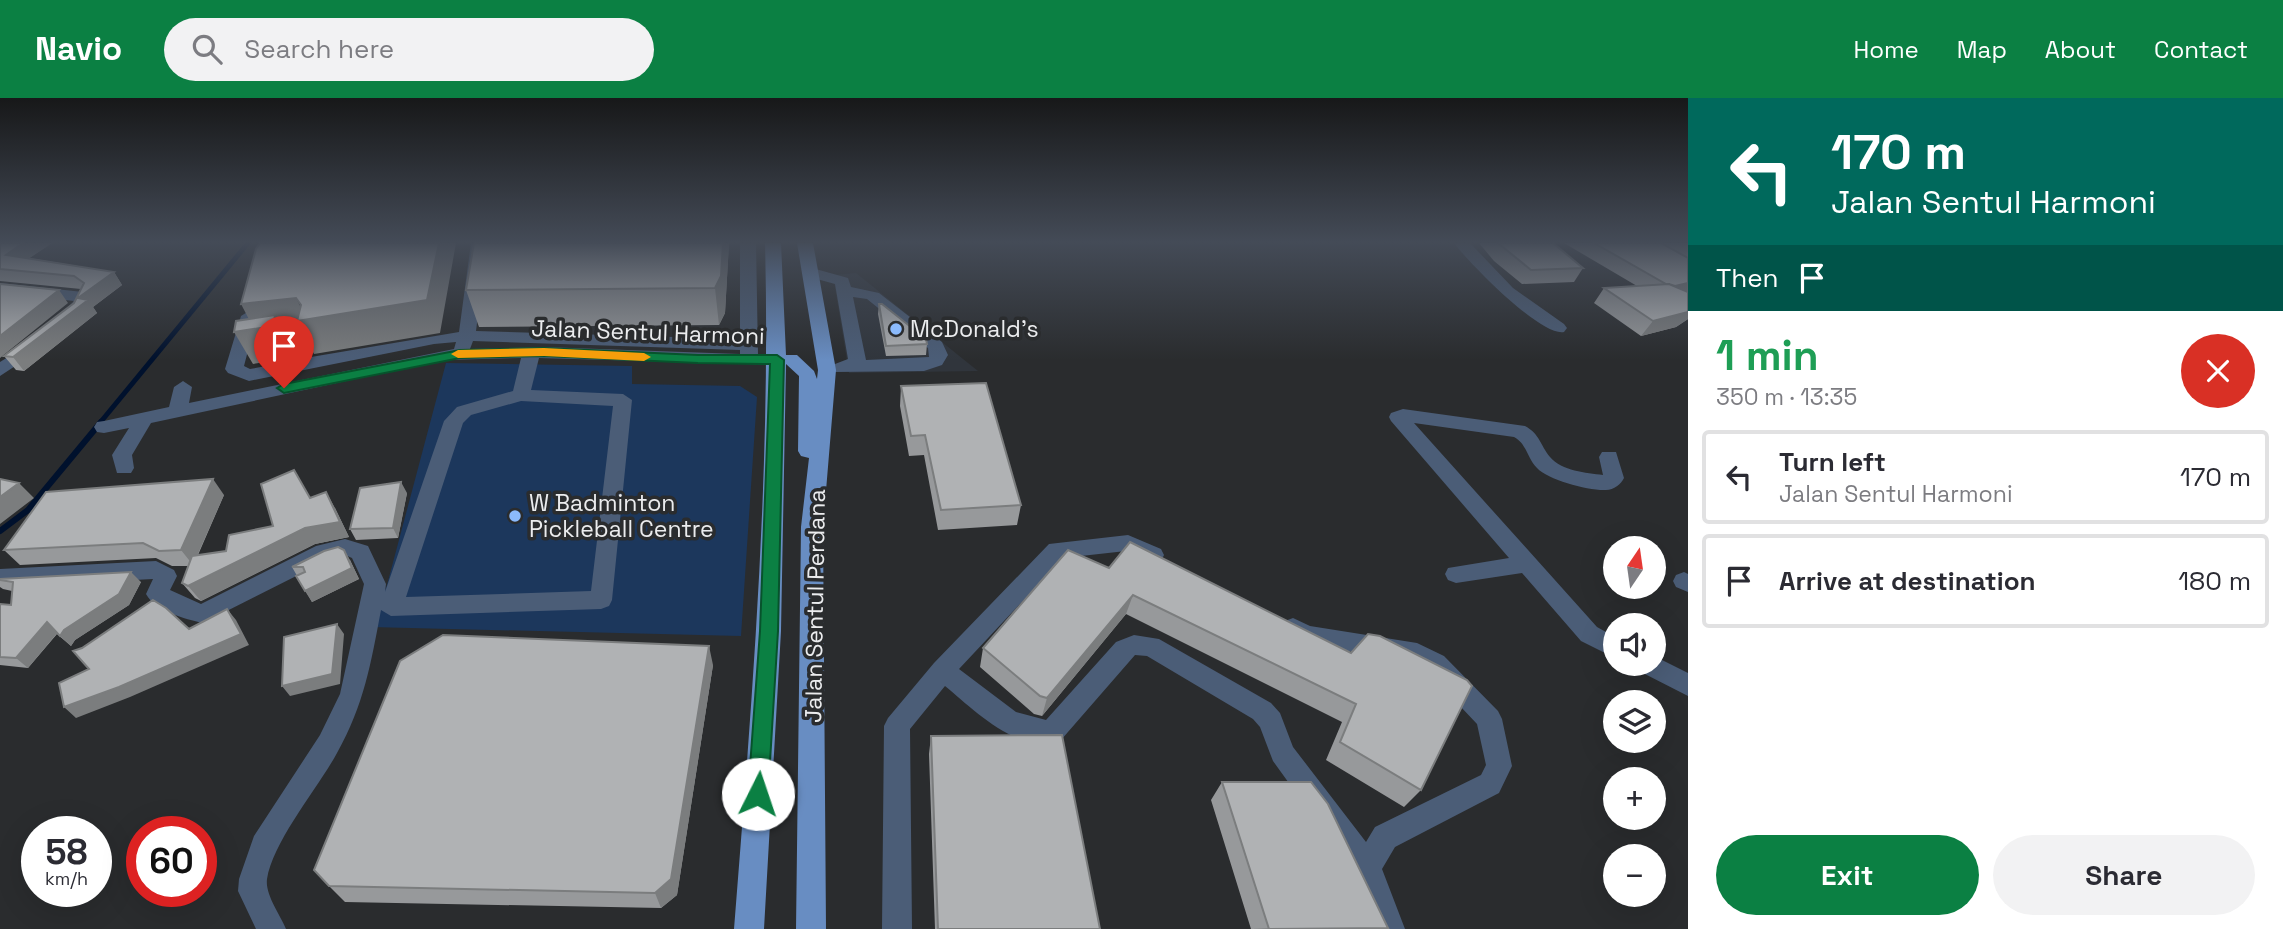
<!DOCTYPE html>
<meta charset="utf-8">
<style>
:root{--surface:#fff;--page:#f2f2f3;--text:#2b2b33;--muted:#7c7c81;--line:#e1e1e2;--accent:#0b8043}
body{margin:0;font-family:"Space Grotesk",sans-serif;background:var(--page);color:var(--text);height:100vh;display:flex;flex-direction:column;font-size:26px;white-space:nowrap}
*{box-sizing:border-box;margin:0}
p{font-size:23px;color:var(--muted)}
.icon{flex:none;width:38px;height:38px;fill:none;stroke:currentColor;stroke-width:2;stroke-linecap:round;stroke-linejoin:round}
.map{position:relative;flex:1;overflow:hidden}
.panel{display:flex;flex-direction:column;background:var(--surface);width:595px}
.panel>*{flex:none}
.top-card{background:#00695c;color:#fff;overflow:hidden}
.needle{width:46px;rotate:13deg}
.tools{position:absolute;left:1603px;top:438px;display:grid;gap:14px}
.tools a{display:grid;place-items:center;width:63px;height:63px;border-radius:50%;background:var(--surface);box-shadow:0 7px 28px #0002;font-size:35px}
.speed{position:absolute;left:21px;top:718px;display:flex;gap:14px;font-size:35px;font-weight:700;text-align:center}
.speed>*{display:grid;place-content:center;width:91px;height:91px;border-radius:50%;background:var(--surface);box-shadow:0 7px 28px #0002;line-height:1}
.speed small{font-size:18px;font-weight:400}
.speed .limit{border:10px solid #d22;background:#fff;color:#111}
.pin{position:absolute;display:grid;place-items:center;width:60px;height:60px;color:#fff;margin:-72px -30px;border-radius:50% 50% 50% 0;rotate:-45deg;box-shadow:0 0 7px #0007}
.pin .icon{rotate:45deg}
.me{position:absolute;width:77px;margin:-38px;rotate:4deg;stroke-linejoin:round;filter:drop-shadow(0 0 5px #0008)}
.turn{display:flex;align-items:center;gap:24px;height:147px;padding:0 28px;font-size:32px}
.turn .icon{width:91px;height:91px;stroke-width:2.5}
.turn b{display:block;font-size:49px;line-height:60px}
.then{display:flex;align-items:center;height:66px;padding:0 28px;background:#0003;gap:14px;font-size:26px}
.round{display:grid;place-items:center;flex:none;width:74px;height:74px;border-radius:37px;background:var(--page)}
.head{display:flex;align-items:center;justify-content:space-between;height:119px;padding:0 28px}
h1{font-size:42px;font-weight:700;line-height:52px;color:#1e9e55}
.cta{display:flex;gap:14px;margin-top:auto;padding:14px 28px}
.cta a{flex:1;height:80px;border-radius:42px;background:var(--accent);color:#fff;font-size:28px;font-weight:700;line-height:80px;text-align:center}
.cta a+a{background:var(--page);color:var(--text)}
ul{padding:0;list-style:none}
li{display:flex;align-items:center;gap:21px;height:94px;margin:0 14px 10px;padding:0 14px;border:4px solid var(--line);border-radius:7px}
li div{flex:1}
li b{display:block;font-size:26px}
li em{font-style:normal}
header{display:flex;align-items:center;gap:42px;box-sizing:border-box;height:98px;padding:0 35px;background:var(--accent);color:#fff}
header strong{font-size:33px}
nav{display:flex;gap:38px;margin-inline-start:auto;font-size:24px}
.search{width:490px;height:63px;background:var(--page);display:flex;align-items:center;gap:18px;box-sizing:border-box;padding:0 24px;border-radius:38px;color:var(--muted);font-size:26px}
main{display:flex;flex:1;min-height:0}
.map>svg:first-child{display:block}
.built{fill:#30353c}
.green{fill:#1c375c}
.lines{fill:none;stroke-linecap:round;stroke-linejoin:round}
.stream-far1{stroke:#00112d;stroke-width:5}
.stream{stroke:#00112d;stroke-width:6}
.minor{fill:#4b5d77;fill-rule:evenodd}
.major{fill:#688dc2;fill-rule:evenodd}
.wall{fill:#97999b}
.shaded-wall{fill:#7b7d7e}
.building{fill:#b0b2b4;stroke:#7b7d7e;stroke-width:2}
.route{fill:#0b8043;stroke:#07532c;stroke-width:2}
.slow{fill:#f59e0b}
.poi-dot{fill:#8bbafc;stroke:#2a2c2e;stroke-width:2.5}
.labels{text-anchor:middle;stroke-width:7;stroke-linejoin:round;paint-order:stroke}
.poi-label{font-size:23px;fill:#ebecee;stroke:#2a2c2e;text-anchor:start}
.street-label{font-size:23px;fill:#ebecee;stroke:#2a2c2e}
</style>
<header>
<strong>Navio</strong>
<div class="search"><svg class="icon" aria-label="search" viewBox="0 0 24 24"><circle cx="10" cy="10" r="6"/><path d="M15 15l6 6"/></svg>Search here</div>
<nav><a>Home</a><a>Map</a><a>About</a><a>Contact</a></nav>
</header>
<main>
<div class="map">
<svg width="1688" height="831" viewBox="0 0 1688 831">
<rect width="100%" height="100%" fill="#2a2c2e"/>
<path class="built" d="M856,175L978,273L849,275L833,177Z"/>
<path class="green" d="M446,265L632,268V286L740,288L757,299L741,538L370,529L387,487Z"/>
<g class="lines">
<path class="stream-far1" d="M99,326L248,145"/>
<path class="stream" d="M0,433L28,412L101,324"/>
<path class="minor" d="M471,145H487L476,233L740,241V145H756L758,256L777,257L786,262L777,267L539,260L531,292L623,296L632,302L612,502L609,508L601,511L391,518L381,512C371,565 364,607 337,655C318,690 273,743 267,781C265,797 280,816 286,831H256L238,793L239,781L254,738L320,637L340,596L364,486L352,460L345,457L330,461L203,525C185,521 155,513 146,496L153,481L0,489V471L156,463L174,472L177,478L170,492L201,506L316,448L345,441L368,448L386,486L385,494L444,323L457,309L513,293L521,260L444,262L151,325L132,357L134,370L131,375H117L112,357L129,330L104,335L97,334L94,329L97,324L104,323L169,309L174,289L183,283L192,289L189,305L454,251L456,244L434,246L249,283L228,275L225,271L241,218L249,213L257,218L244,268L250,271L293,263L296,246L262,251L256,250L253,246L256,242L262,241L306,234L312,235L315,239L311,259L459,234ZM473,243L740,252V256L544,249L470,251ZM521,303L613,308L591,493L406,499L463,325L471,317Z
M1454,145H1470L1513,190L1564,226L1567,230L1564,234C1541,239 1469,165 1454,145Z
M812,170L848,180L851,189L879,195L942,244L948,257L942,267L924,273L835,274L832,270L835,266L848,261L835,186L806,178L804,175L806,172ZM853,199L867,201L928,250L929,259L866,262Z
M0,185L83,194L91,199C90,209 80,219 70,221L62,216L74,203L0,195Z
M32,244L41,249L38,253L0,278V264Z
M1403,311L1525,328C1540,336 1540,347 1550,359C1562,373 1586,375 1603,377L1599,359L1602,354H1616L1624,380C1621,386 1614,392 1606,392C1589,393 1548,382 1537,370C1527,360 1527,346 1514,339L1414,325L1597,529L1615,539V560L1581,543L1522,475L1456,485L1448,482L1445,476L1448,470L1509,460L1391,323L1389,319L1391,315Z
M1128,437L1161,451L1164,457L1161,463L1153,465L1126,453L1063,460L959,571L1016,614L1046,622L1116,544L1134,537L1159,541L1271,605L1280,615L1293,649L1366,744L1375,729L1481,677L1486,667L1477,626L1426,572L1405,561L1306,547L1285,537L1281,530L1285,523L1293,520L1310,528L1417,545L1444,558L1498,613L1502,621L1512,668L1499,695L1395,749L1382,771L1405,831H1375L1356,778L1273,663L1260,629L1253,621L1147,558L1135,557L1061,642C1019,658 974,612 945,588L910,631L912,831H882L884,628L888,620L934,565L1049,446Z
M1684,474L1688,476V494L1676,489L1673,483L1676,477Z
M1654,558L1688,575V598L1637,572L1634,565H1654Z"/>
<path class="major" d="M765,145H781L786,257H797L814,273L817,281L818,272L797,145H813L836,272L823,429L826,831H796L801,429L809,360L801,358L798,353L799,278L786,266L781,533L764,831H734C752,603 771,375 765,145Z"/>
</g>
<path class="wall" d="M0,145H52L29,160L114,174L122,187L93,209L97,215L24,273L16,272L4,258L74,205L81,191L0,183Z
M474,145H729L725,215L719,227L479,229L466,192Z
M1479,145H1553L1583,170L1574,184L1522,186L1494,163Z
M1564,145H1688V221L1676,229L1641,238L1594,205L1604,190L1637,188Z
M879,206L927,246L926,257L886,258L878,216Z
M901,288L1021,407L1017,427L938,432L924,357L909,358L900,308Z
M407,395L398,440L356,442L350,431Z
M224,397L198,457L226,453L273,428L311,400L335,410L349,439L315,446L201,503L195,500L182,485L189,468H172L156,460L20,467L4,452Z
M350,462L359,481L312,504L292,469Z
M1109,470L1351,555L1421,692L1404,709L1326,662L1342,624L1126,516L1042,618L1034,616L980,569L983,550Z
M0,481L141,484L129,507L75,542L71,548L57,536L28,570L0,567V506L11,507L12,493L3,491L0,489Z
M713,567L677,797L661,810L345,804L329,788Z
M931,638L1100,831H935L929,656Z
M1222,684L1388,830L1251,831L1211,702Z"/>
<path class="shaded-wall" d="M23,145H52L15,170L6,157Z
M439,145H456L440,235L314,256L303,234L285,236L293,249L291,260L253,266L234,234L254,231L241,206L296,200L307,221Z
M723,145H729L725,215L719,227L715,190Z
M114,174L122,187L93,209L97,215L24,273L13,259L82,206L78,200Z
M1688,185V195L1671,189Z
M59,192L68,205L0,260V238Z
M1688,214V221L1676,229L1641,238L1653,223Z
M213,381L224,397L193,467L181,452Z
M401,384L407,395L398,440L393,430Z
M19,385L34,400L0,426V399Z
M326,394L335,410L349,439L315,446L201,503L188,488Z
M344,452L350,462L359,481L312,504L305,493Z
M131,474L141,484L129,507L75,542L71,548L60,538L64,532Z
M1133,497L1126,516L1042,618L1047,600Z
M227,511L236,522L249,547L130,599L76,620L64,609Z
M47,524L58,534L28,570L16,560Z
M337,526L344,536L340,586L290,598L282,588Z
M709,548L713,567L677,797L661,810L655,795Z"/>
<path class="building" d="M0,145H23L6,157L114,174L78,200L88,202L13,259L4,258L74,205L84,185L74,178L0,171Z
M260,145H439L427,202L297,223L301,207L296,200L241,206L256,151Z
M474,145H723L721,178L715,190L466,192Z
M1498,145H1553L1583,170L1531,172Z
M1594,145H1661L1688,160V185L1675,188L1669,186H1666Z
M0,186L59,192L0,238Z
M1669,186L1688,194V214L1653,223L1604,190Z
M879,206H882L926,241L927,246L886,248Z
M275,217L273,228L234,234L236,223Z
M986,285L1021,407L941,412L925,337L911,338L901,288Z
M294,372L310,400L326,394L340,424L305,430L188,488L182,485L192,458L226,453L229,437L273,428L261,386Z
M0,381L19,385L0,399Z
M213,381L181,452L159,453L143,445L4,452L46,394Z
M401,384L393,430L350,431L360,390Z
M1130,444L1351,555L1368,536L1380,538L1467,582L1472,588L1421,692L1340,644L1356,606L1133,497L1047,600L1040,598L983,550L1068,452L1109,470Z
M338,449L344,452L352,470L305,493L296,478L305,474L303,469H292L324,453Z
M131,474L119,496L64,532L60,538L47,524L16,560L0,559V506L11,507L13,484L0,482V481Z
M153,502L166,510L189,531L227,511L241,536L119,589L64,609L59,585L89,571L73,553L82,550Z
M337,526L332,576L282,588L284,539Z
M443,537L709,548L671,781L655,795L329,788L314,772L400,563Z
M1062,637L1100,831H938L931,638Z
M1222,684H1311L1328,706L1388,830L1269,831Z"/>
<linearGradient id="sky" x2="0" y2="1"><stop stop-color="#171819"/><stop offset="0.55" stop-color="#444b57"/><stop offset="1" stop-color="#444b57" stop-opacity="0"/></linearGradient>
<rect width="1688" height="262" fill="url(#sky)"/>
<path class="route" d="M544,250L698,257H777L784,262L778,533L768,696L765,702L758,705L751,702L748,696L760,533L770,266L698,265L544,258L460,260L284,295L277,290L284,286L460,252Z"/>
<path class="slow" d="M544,250L644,255L651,259L644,263L544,258L458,260L451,256L458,252Z"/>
<g class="poi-dot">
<circle cx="896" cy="231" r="7"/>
<circle cx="515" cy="418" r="7"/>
</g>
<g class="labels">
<g class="poi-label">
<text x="910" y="239">McDonald's</text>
<text x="529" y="413">W Badminton<tspan x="529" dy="26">Pickleball Centre</tspan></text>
</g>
<g class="street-label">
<text transform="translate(648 234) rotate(2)" y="8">Jalan Sentul Harmoni</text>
<text transform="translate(815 508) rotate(-89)" y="8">Jalan Sentul Perdana</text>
</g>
</g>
</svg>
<div class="tools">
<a><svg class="needle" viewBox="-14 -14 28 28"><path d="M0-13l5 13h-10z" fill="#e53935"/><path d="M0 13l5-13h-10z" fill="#7c7c81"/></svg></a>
<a><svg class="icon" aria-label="sound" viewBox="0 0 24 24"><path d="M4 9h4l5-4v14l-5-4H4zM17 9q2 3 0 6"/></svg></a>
<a><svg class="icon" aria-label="layers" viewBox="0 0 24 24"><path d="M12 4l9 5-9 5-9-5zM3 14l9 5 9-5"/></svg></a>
<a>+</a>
<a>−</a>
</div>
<div class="speed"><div>58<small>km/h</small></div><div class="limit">60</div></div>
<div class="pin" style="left:284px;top:290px;background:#d93025"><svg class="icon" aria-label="arrive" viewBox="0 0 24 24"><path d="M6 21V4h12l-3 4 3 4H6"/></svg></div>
<svg class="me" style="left:758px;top:696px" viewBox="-20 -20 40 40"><circle r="19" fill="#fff"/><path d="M0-13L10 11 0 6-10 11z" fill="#0b8043"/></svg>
</div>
<section class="panel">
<div class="top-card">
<div class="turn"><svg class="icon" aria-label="left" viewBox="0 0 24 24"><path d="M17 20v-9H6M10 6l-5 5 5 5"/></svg><div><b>170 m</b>Jalan Sentul Harmoni</div></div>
<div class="then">Then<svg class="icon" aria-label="arrive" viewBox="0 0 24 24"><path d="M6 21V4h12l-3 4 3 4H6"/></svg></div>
</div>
<div class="head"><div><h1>1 min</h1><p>350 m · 13:35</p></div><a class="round" style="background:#d93025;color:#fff"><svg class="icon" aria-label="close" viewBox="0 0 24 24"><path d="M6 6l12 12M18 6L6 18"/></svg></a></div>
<ul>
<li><svg class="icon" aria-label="left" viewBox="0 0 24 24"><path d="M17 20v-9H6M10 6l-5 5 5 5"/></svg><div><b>Turn left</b><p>Jalan Sentul Harmoni</p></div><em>170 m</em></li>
<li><svg class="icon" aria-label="arrive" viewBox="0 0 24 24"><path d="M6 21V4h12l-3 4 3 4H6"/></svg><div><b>Arrive at destination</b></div><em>180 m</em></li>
</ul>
<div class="cta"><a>Exit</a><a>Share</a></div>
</section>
</main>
